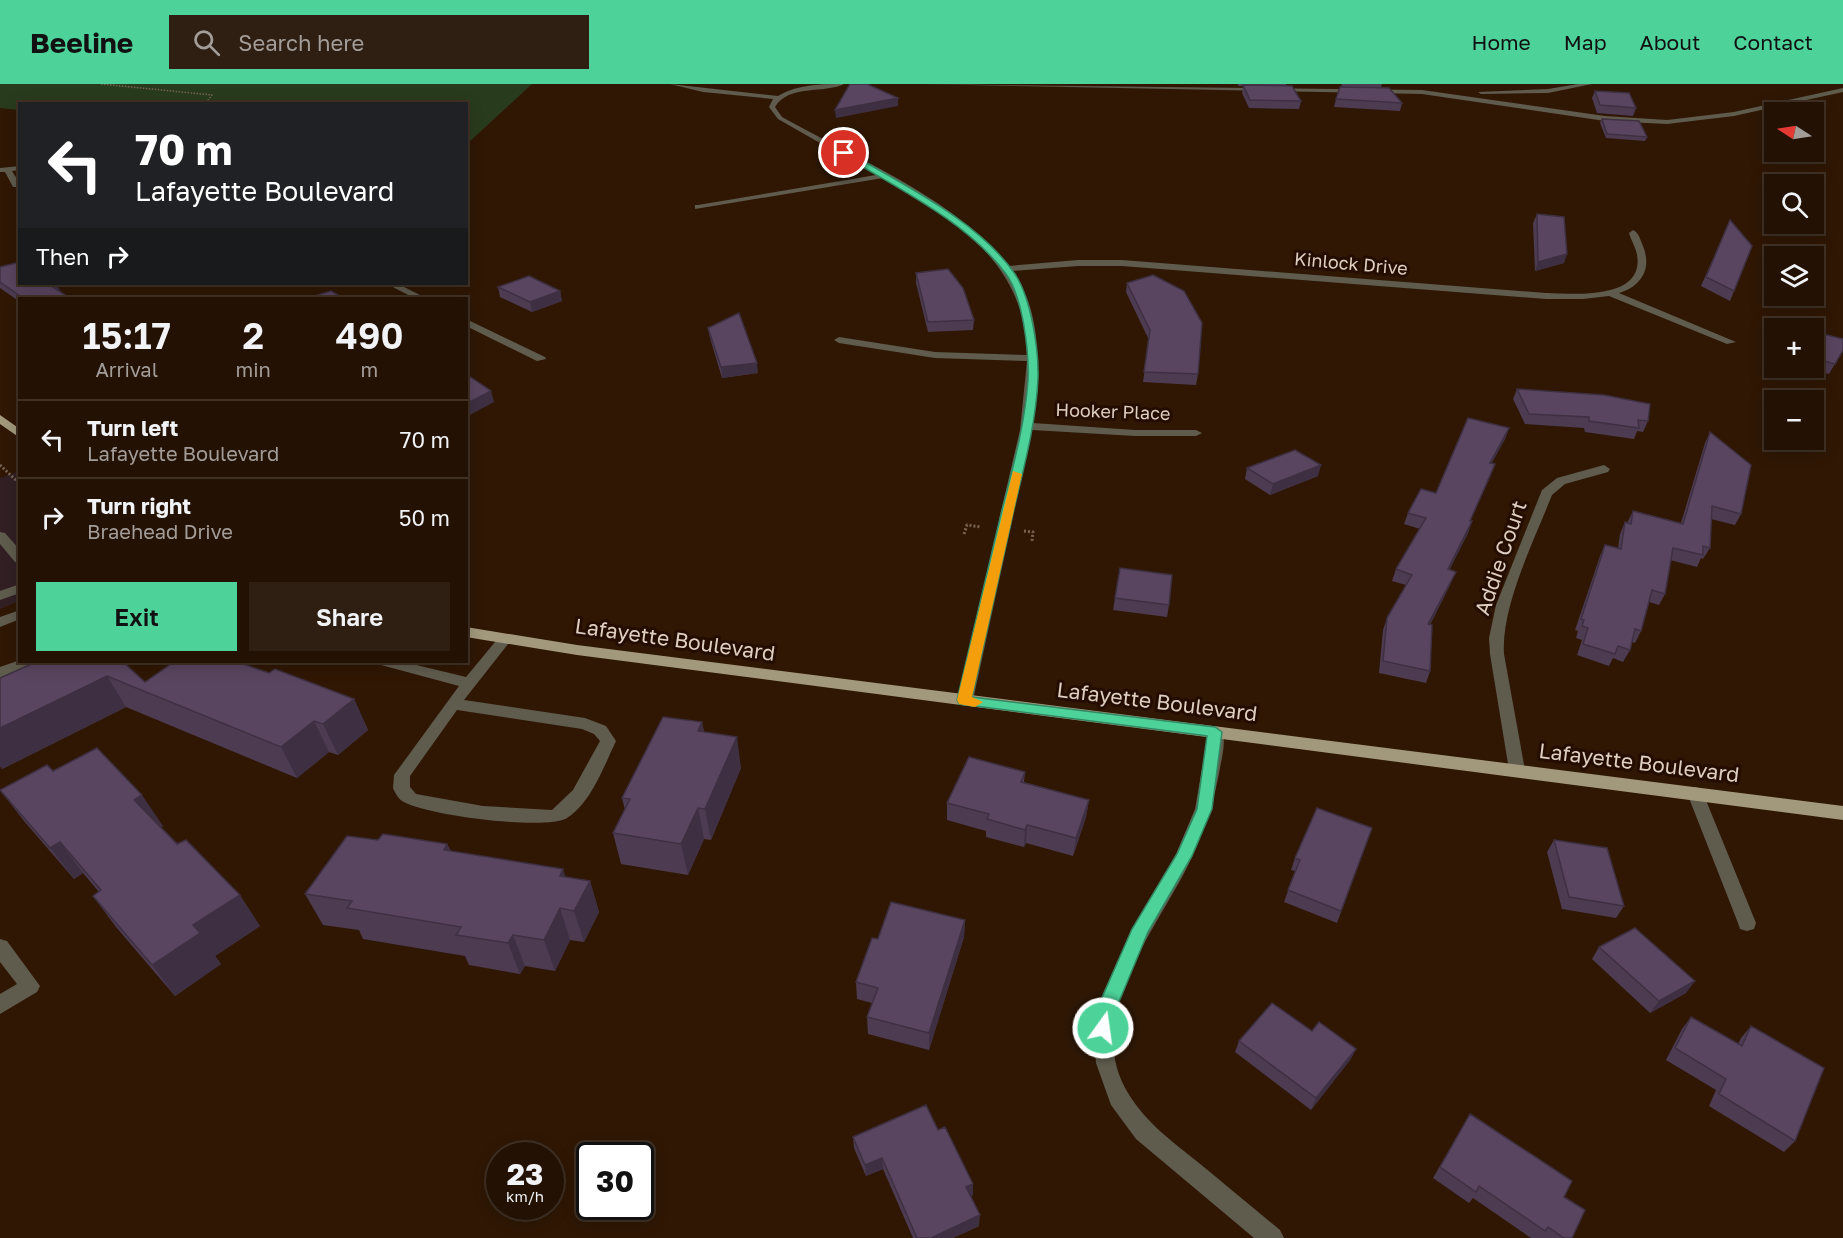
<!DOCTYPE html>
<meta charset="utf-8">
<style>
:root{--surface:#231103;--page:#2f1f12;--text:#f1f3f6;--muted:#a39d9a;--line:#403125;--accent:#4dd39a}
body{margin:0;font-family:"Golos Text",sans-serif;background:var(--page);color:var(--text);height:100vh;display:flex;flex-direction:column;font-size:22px;white-space:nowrap}
*{box-sizing:border-box;margin:0}
p{font-size:20px;color:var(--muted)}
.icon{flex:none;width:33px;height:33px;fill:none;stroke:currentColor;stroke-width:2;stroke-linecap:round;stroke-linejoin:round}
.map{position:relative;flex:1;overflow:hidden}
.panel{position:absolute;left:18px;top:213px;width:450px;height:366px;display:flex;flex-direction:column;background:var(--surface);border-radius:0px;box-shadow:0 3px 15px #0003,0 0 0 2px var(--line)}
.panel>*{flex:none}
.hud{position:absolute;left:18px;top:18px;width:450px;height:183px;border-radius:0px;box-shadow:0 3px 15px #0003,0 0 0 2px var(--line);background:#202124;color:#fff;overflow:hidden}
.needle{width:39px;rotate:282deg}
.fabs{position:absolute;left:1764px;top:18px;display:grid;gap:12px}
.fabs a{display:grid;place-items:center;width:60px;height:60px;border-radius:0px;background:var(--surface);box-shadow:0 3px 15px #0003,0 0 0 2px var(--line);font-size:30px}
.speed{position:absolute;left:486px;top:1058px;display:flex;gap:12px;font-size:30px;font-weight:700;text-align:center}
.speed>*{display:grid;place-content:center;width:78px;height:78px;border-radius:50%;background:var(--surface);box-shadow:0 3px 15px #0003,0 0 0 2px var(--line);line-height:1}
.speed small{font-size:15px;font-weight:400}
.speed .limit{border:3px solid #111;border-radius:9px;background:#fff;color:#111}
.pin{position:absolute;display:grid;place-items:center;width:51px;height:51px;color:#fff;margin:-26px;border:3px solid #fff;border-radius:50%;box-shadow:0 2px 6px #0007}
.me{position:absolute;width:66px;margin:-33px;rotate:14deg;stroke-linejoin:round;filter:drop-shadow(0 0 4px #0008)}
.turn{display:flex;align-items:center;gap:21px;height:126px;padding:0 18px;font-size:27px}
.turn .icon{width:78px;height:78px;stroke-width:2.5}
.turn b{display:block;font-size:42px;line-height:51px}
.then{display:flex;align-items:center;height:57px;padding:0 18px;background:#0003;gap:12px;font-size:22px}
.eta{display:flex;justify-content:space-evenly;align-items:center;height:102px;text-align:center}
.eta b{font-size:36px;font-weight:600;line-height:42px}
.primary-button{display:flex;gap:12px;margin-top:auto;padding:12px 18px}
.primary-button a{flex:1;height:69px;border-radius:0px;background:var(--accent);color:#111;font-size:24px;font-weight:600;line-height:69px;text-align:center}
.primary-button a+a{background:var(--page);color:var(--text)}
ul{padding:0;list-style:none}
li{display:flex;align-items:center;gap:18px;height:78px;padding:0 18px;border-top:2px solid var(--line)}
li div{flex:1}
li b{display:block;font-size:22px}
li em{font-style:normal}
header{display:flex;align-items:center;gap:36px;box-sizing:border-box;height:84px;padding:0 30px;background:var(--accent);color:#111}
header strong{font-size:28px}
nav{display:flex;gap:33px;margin-inline-start:auto;font-size:21px}
.search{width:420px;height:54px;background:var(--page);display:flex;align-items:center;gap:15px;box-sizing:border-box;padding:0 21px;border-radius:0px;color:var(--muted);font-size:22px}
.map>svg:first-child{display:block}
.commercial{fill:#311f24}
.green{fill:#293b1d}
.lines{fill:none;stroke-linecap:round;stroke-linejoin:round}
.path-far1{stroke:#786353;stroke-width:1.5;stroke-dasharray:1.5 1.5;stroke-linecap:butt}
.path{stroke:#786353;stroke-width:3;stroke-dasharray:2 2;stroke-linecap:butt}
.minor{fill:#5f5b4d;fill-rule:evenodd}
.major{fill:#a2997c;fill-rule:evenodd}
.wall{fill:#4d3b52}
.shaded-wall{fill:#3e3042}
.building{fill:#59455f;stroke:#3e3042;stroke-width:1.5}
.route{fill:#4dd39a;stroke:#328964;stroke-width:1.5}
.slow{fill:#f59e0b}
.labels{text-anchor:middle;stroke-width:6;stroke-linejoin:round;paint-order:stroke}
.far-street-label{font-size:18px;fill:#dfcec2;stroke:#240d00}
.street-label{font-size:21px;fill:#dfcec2;stroke:#240d00}
</style>
<header>
<strong>Beeline</strong>
<div class="search"><svg class="icon" aria-label="search" viewBox="0 0 24 24"><circle cx="10" cy="10" r="6"/><path d="M15 15l6 6"/></svg>Search here</div>
<nav><a>Home</a><a>Map</a><a>About</a><a>Contact</a></nav>
</header>
<div class="map">
<svg width="1843" height="1154" viewBox="0 0 1843 1154">
<rect width="100%" height="100%" fill="#2f1704"/>
<path class="commercial" d="M19,387V517L0,525V394Z"/>
<path class="green" d="M0,0H532L467,60L466,20H20L19,26L0,24Z"/>
<g class="lines">
<path class="path-far1" d="M101,0L212,11L205,20"/>
<path class="path" d="M0,381L20,400
M1024,447L1033,448L1032,457
M964,450L967,441L981,443"/>
<path class="minor" d="M670,0L778,12C798,0 822,0 844,0C824,10 789,0 775,23L782,33C858,76 952,112 1008,182L1078,176H1122L1546,209C1573,210 1645,216 1637,171C1636,164 1631,156 1629,149L1633,146C1639,149 1640,155 1643,162C1652,184 1642,202 1619,209L1736,258L1727,260L1609,212L1583,215H1546L1122,182H1078L1012,187C1044,229 1039,290 1033,339L1135,346H1196L1202,349L1196,352H1135L1032,346L973,616L965,621L957,616L1020,346L1027,277L935,274L839,259L834,256L839,253L935,268L1027,271C1026,180 955,134 883,94L695,125V121H698L876,91L778,35L769,23L773,15L703,8Z
M921,0L1422,6L1605,32L1667,36L1734,28L1843,4V8L1734,32L1667,40L1605,37L1422,10Z
M1578,0H1592L1548,9L1481,10L1478,8L1548,5Z
M20,82V86L12,87L20,100L16,103H13L5,88H0V84Z
M387,200H398L426,214H414Z
M466,235L545,273L546,275L537,277L466,242Z
M1604,381L1610,385L1608,388L1565,400L1552,411C1534,457 1501,522 1504,570L1525,686L1523,690H1511L1509,686L1490,570L1489,554L1496,521L1542,406L1557,394Z
M0,448L5,449L20,466V479L15,478L0,460Z
M20,500V509L0,516V507Z
M20,526V535L0,543V533Z
M505,550L512,555L464,616L585,634L606,642L616,657C604,682 591,719 567,734C546,747 425,731 404,718C399,716 395,709 393,704L394,691L459,602L381,581L378,578H404L466,593L500,552ZM457,626L582,645L594,650L600,657L573,706L552,726L483,722L416,710L410,703V692Z
M20,576L36,578L33,581L0,594V583Z
M1215,642L1221,644C1227,654 1222,673 1220,684C1214,717 1207,740 1193,771C1162,840 1080,930 1128,1009C1146,1039 1173,1058 1199,1079C1226,1101 1253,1124 1280,1146L1284,1154H1254L1136,1055L1111,1021L1096,979L1093,944L1096,925L1132,845L1176,770L1195,725L1209,644Z
M1695,703L1701,705L1703,709L1756,839L1754,845L1747,847L1740,845L1738,839L1687,709L1689,705Z
M0,855L7,857L40,902L37,908L0,930V910L17,900L0,878Z"/>
<path class="major" d="M0,331L20,345V354L0,340Z
M466,543L577,561L1843,722V736L577,571L466,553Z"/>
</g>
<path class="wall" d="M1238,0H1286V2L1301,17L1299,25L1249,24L1242,9L1243,2H1238Z
M1342,0H1382L1381,3H1341Z
M1595,7L1636,24L1633,32L1597,29L1592,14Z
M1336,15L1402,19L1400,27L1334,23Z
M1602,35L1647,53L1645,57L1606,54L1600,39Z
M1537,130L1564,179L1535,187L1533,139Z
M1730,136L1734,207L1730,217L1701,202Z
M0,183L61,209L70,214H20V218L0,204Z
M916,189L974,236L973,246L928,248L916,199Z
M1127,199L1198,290L1196,301L1143,298L1149,256L1126,208Z
M498,203L560,207L562,217L532,228L500,213Z
M708,244L758,289L722,294L710,254Z
M1814,250L1843,266L1829,290L1806,284H1814Z
M1517,305L1648,337L1643,348L1637,347L1634,355L1585,348L1584,344L1525,340L1513,315Z
M1509,344L1505,355L1491,380V391L1470,437H1472L1468,449L1449,486L1451,499L1430,541V587L1426,599L1379,589L1383,546L1387,534L1406,501L1392,497L1396,485L1420,445L1404,440L1408,429L1436,409Z
M1710,348L1741,430L1735,441L1711,435L1710,464L1703,475L1701,474L1697,483L1670,476L1665,510L1659,521L1649,518L1641,547L1635,559L1632,558L1630,566L1623,578L1613,574L1609,582L1577,571L1582,556L1576,554L1578,547L1575,546L1600,472L1605,461L1618,464L1620,450L1625,438L1627,439L1633,427L1681,439L1705,359Z
M1247,384L1318,392L1270,411L1245,395Z
M1115,514L1169,521L1167,533L1113,526Z
M36,578L145,598L269,589L354,615L368,646L338,671L329,668L297,694L126,623L2,685L0,682V594Z
M702,638L704,648L741,684L711,756L704,755L688,791L621,780L613,749L625,726L622,714Z
M53,687L163,742L161,743L260,842L215,872L221,880L175,912L116,843L93,812L99,808L83,789L74,795L24,737L0,706Z
M1025,688L1024,698L1089,716L1086,733L1073,772L1026,759L1024,763L986,753V747L947,736V719Z
M1372,744L1337,839L1284,818L1295,787L1291,786L1295,774Z
M378,756L447,760L451,767L566,793L590,797L599,828L584,858L570,856L555,887L525,882L520,890L469,881L465,872L363,855L359,846L323,841L305,810Z
M1554,756L1624,822L1616,834L1562,825L1547,768Z
M965,836L964,853L929,966L868,950L867,933L872,919L857,915L856,898L878,855Z
M1599,863L1686,909L1650,929L1592,875Z
M1691,933L1738,960L1741,954L1751,942L1795,1057L1784,1068L1709,1022L1716,1006L1666,976L1682,945Z
M1312,947L1356,965L1350,976L1311,1026L1235,968L1239,957Z
M1463,1042L1564,1113L1572,1154H1531L1473,1114L1469,1119L1433,1094Z
M938,1046L973,1111L971,1112L979,1142L953,1154H913L883,1085L866,1092L854,1064L853,1053Z"/>
<path class="shaded-wall" d="M898,14V22L836,34L835,26Z
M1567,170L1564,179L1535,187L1538,178Z
M57,200L62,210L51,202Z
M560,207L562,217L532,228L530,218Z
M757,279L758,289L722,294L721,283Z
M491,307L494,318L468,332L466,328V320Z
M1509,344L1505,355L1486,390L1490,379Z
M1495,380L1491,391L1465,448L1470,437Z
M1321,381L1318,392L1270,411L1273,400Z
M1472,437L1468,449L1444,497L1448,485Z
M1456,488L1451,499L1424,552L1428,540Z
M107,592L126,623L2,685L0,682V644Z
M354,615L368,646L338,671L323,640Z
M314,637L329,668L297,694L281,663Z
M702,638L708,669L698,647Z
M737,653L741,684L711,756L705,725Z
M142,711L163,742L155,747L134,716Z
M1089,716L1086,733L1073,772L1076,754Z
M698,724L704,755L688,791L681,760Z
M1027,741L1026,759L1024,763L1025,746Z
M60,758L83,789L74,795L50,764Z
M447,760L460,791L444,766Z
M563,785L573,817L560,792Z
M590,797L599,828L584,858L574,827Z
M240,811L260,842L215,872L221,880L175,912L152,881L193,841Z
M560,824L570,856L555,887L544,856Z
M965,836L964,853L929,966V949Z
M513,851L525,882L520,890L508,859Z
M1695,897L1686,909L1650,929L1659,917Z
M1356,965L1350,976L1311,1026L1316,1014Z
M882,1074L883,1085L866,1092L865,1081Z
M973,1100V1111L966,1114V1103Z
M980,1131L979,1142L953,1154H931Z"/>
<path class="building" d="M850,0H867L898,14L835,26Z
M1243,1L1292,2L1301,17L1250,16Z
M1340,3L1389,4L1402,19L1336,15Z
M1595,7L1629,9L1636,24L1600,21Z
M1602,35L1639,37L1647,53L1607,50Z
M1537,130L1564,133L1567,170L1538,178Z
M1730,136L1752,162L1734,207L1706,193Z
M20,178V200H57L51,202L70,214H23L0,198V183Z
M948,185L963,204L974,236L928,238L916,189Z
M1153,191L1184,207L1202,239L1198,290L1144,288L1150,246L1127,199Z
M529,192L560,207L530,218L498,203Z
M331,207L343,214H308Z
M739,229L757,279L721,283L708,244Z
M1815,248L1843,255V266L1835,280L1814,274V250Z
M466,290L491,307L466,320Z
M1517,305L1604,311L1650,320L1648,337L1638,336L1639,344L1589,337V333L1529,330Z
M1468,334L1509,344L1490,379L1495,380L1470,437H1472L1448,485L1456,488L1428,540L1432,541L1430,587L1383,577L1387,534L1412,491L1396,485L1426,434L1408,429L1421,405L1436,409Z
M1710,348L1751,381L1741,430L1712,422L1710,464L1703,462V471L1673,464L1665,510L1652,506L1641,547L1635,545L1630,566L1618,562L1615,570L1583,560L1588,544L1582,542L1584,536L1581,535L1605,461L1621,465L1625,438L1631,440L1633,427L1683,440Z
M1295,366L1321,381L1273,400L1247,384Z
M1120,484L1172,491L1169,521L1115,514Z
M36,578H123L145,598L174,578H237L269,589L275,585L354,615L323,640L314,637L281,663L107,592L0,644V594Z
M663,633L702,638L698,647L737,653L705,725L698,724L681,760L613,749L630,715L622,714Z
M97,664L142,711L134,716L177,760L186,756L240,811L193,841L200,849L152,881L93,812L101,806L60,758L50,764L0,706L47,681L53,687Z
M969,673L1025,688L1021,698L1089,716L1076,754L1027,741L1025,746L987,735L989,730L947,719Z
M1317,724L1372,744L1341,827L1288,806L1300,776L1295,774Z
M383,750L447,760L444,766L563,785L560,792L590,797L574,827L560,824L544,856L513,851L508,859L456,851L461,843L347,824L352,817L305,810L347,752L378,756Z
M1554,756L1607,764L1624,822L1569,813Z
M891,818L965,836L929,949L867,933L878,904L856,898L872,854L878,855Z
M1635,844L1695,897L1659,917L1599,863Z
M1272,919L1312,947L1319,938L1356,965L1316,1014L1239,957Z
M1691,933L1742,962L1751,942L1824,984L1795,1057L1719,1010L1726,995L1675,964Z
M926,1021L938,1046L945,1043L973,1100L966,1103L980,1131L931,1154H917L882,1074L865,1081L853,1053Z
M1470,1030L1572,1097L1564,1113L1585,1126L1572,1154H1564L1548,1143L1545,1147L1479,1102L1476,1108L1440,1083Z"/>
<path class="route" d="M841,67H846C901,100 978,136 1015,190C1031,214 1039,266 1038,295C1036,339 1024,383 1014,425C1000,488 986,550 972,613L1215,643L1222,648L1212,725L1192,772L1148,848L1116,925L1110,950L1103,952L1096,950L1094,944L1097,925L1132,845L1177,770L1197,725L1207,652L959,620L957,616C972,553 987,489 1002,426C1013,383 1025,340 1028,296C1029,267 1023,213 1006,190C968,138 895,103 841,70Z"/>
<path class="slow" d="M1013,387L1022,390L972,613L983,618L975,623L959,620L957,616Z"/>
<g class="labels">
<g class="far-street-label">
<text transform="translate(1351 180) rotate(5)" y="6">Kinlock Drive</text>
<text transform="translate(1113 328) rotate(2)" y="6">Hooker Place</text>
</g>
<g class="street-label">
<text transform="translate(1501 474) rotate(-71)" y="7">Addie Court</text>
<text transform="translate(675 556) rotate(8)" y="7">Lafayette Boulevard</text>
<text transform="translate(1157 618) rotate(7)" y="7">Lafayette Boulevard</text>
<text transform="translate(1639 679) rotate(7)" y="7">Lafayette Boulevard</text>
</g>
</g>
</svg>
<div class="fabs">
<a><svg class="needle" viewBox="-14 -14 28 28"><path d="M0-13l5 13h-10z" fill="#e53935"/><path d="M0 13l5-13h-10z" fill="#a39d9a"/></svg></a>
<a><svg class="icon" aria-label="search" viewBox="0 0 24 24"><circle cx="10" cy="10" r="6"/><path d="M15 15l6 6"/></svg></a>
<a><svg class="icon" aria-label="layers" viewBox="0 0 24 24"><path d="M12 4l9 5-9 5-9-5zM3 14l9 5 9-5"/></svg></a>
<a>+</a>
<a>−</a>
</div>
<div class="speed"><div>23<small>km/h</small></div><div class="limit">30</div></div>
<div class="pin" style="left:844px;top:69px;background:#d93025"><svg class="icon" aria-label="arrive" viewBox="0 0 24 24"><path d="M6 21V4h12l-3 4 3 4H6"/></svg></div>
<svg class="me" style="left:1103px;top:944px" viewBox="-20 -20 40 40"><circle r="17" fill="#4dd39a" stroke="#fff" stroke-width="3"/><path d="M0-11L8 9 0 5-8 9z" fill="#fff"/></svg>
<div class="hud">
<div class="turn"><svg class="icon" aria-label="left" viewBox="0 0 24 24"><path d="M17 20v-9H6M10 6l-5 5 5 5"/></svg><div><b>70 m</b>Lafayette Boulevard</div></div>
<div class="then">Then<svg class="icon" aria-label="right" viewBox="0 0 24 24"><path d="M7 20v-9h11M14 6l5 5-5 5"/></svg></div>
</div>
<section class="panel">
<div class="eta">
<div><b>15:17</b><p>Arrival</p></div>
<div><b>2</b><p>min</p></div>
<div><b>490</b><p>m</p></div>
</div>
<ul>
<li><svg class="icon" aria-label="left" viewBox="0 0 24 24"><path d="M17 20v-9H6M10 6l-5 5 5 5"/></svg><div><b>Turn left</b><p>Lafayette Boulevard</p></div><em>70 m</em></li>
<li><svg class="icon" aria-label="right" viewBox="0 0 24 24"><path d="M7 20v-9h11M14 6l5 5-5 5"/></svg><div><b>Turn right</b><p>Braehead Drive</p></div><em>50 m</em></li>
</ul>
<div class="primary-button"><a>Exit</a><a>Share</a></div>
</section>
</div>
